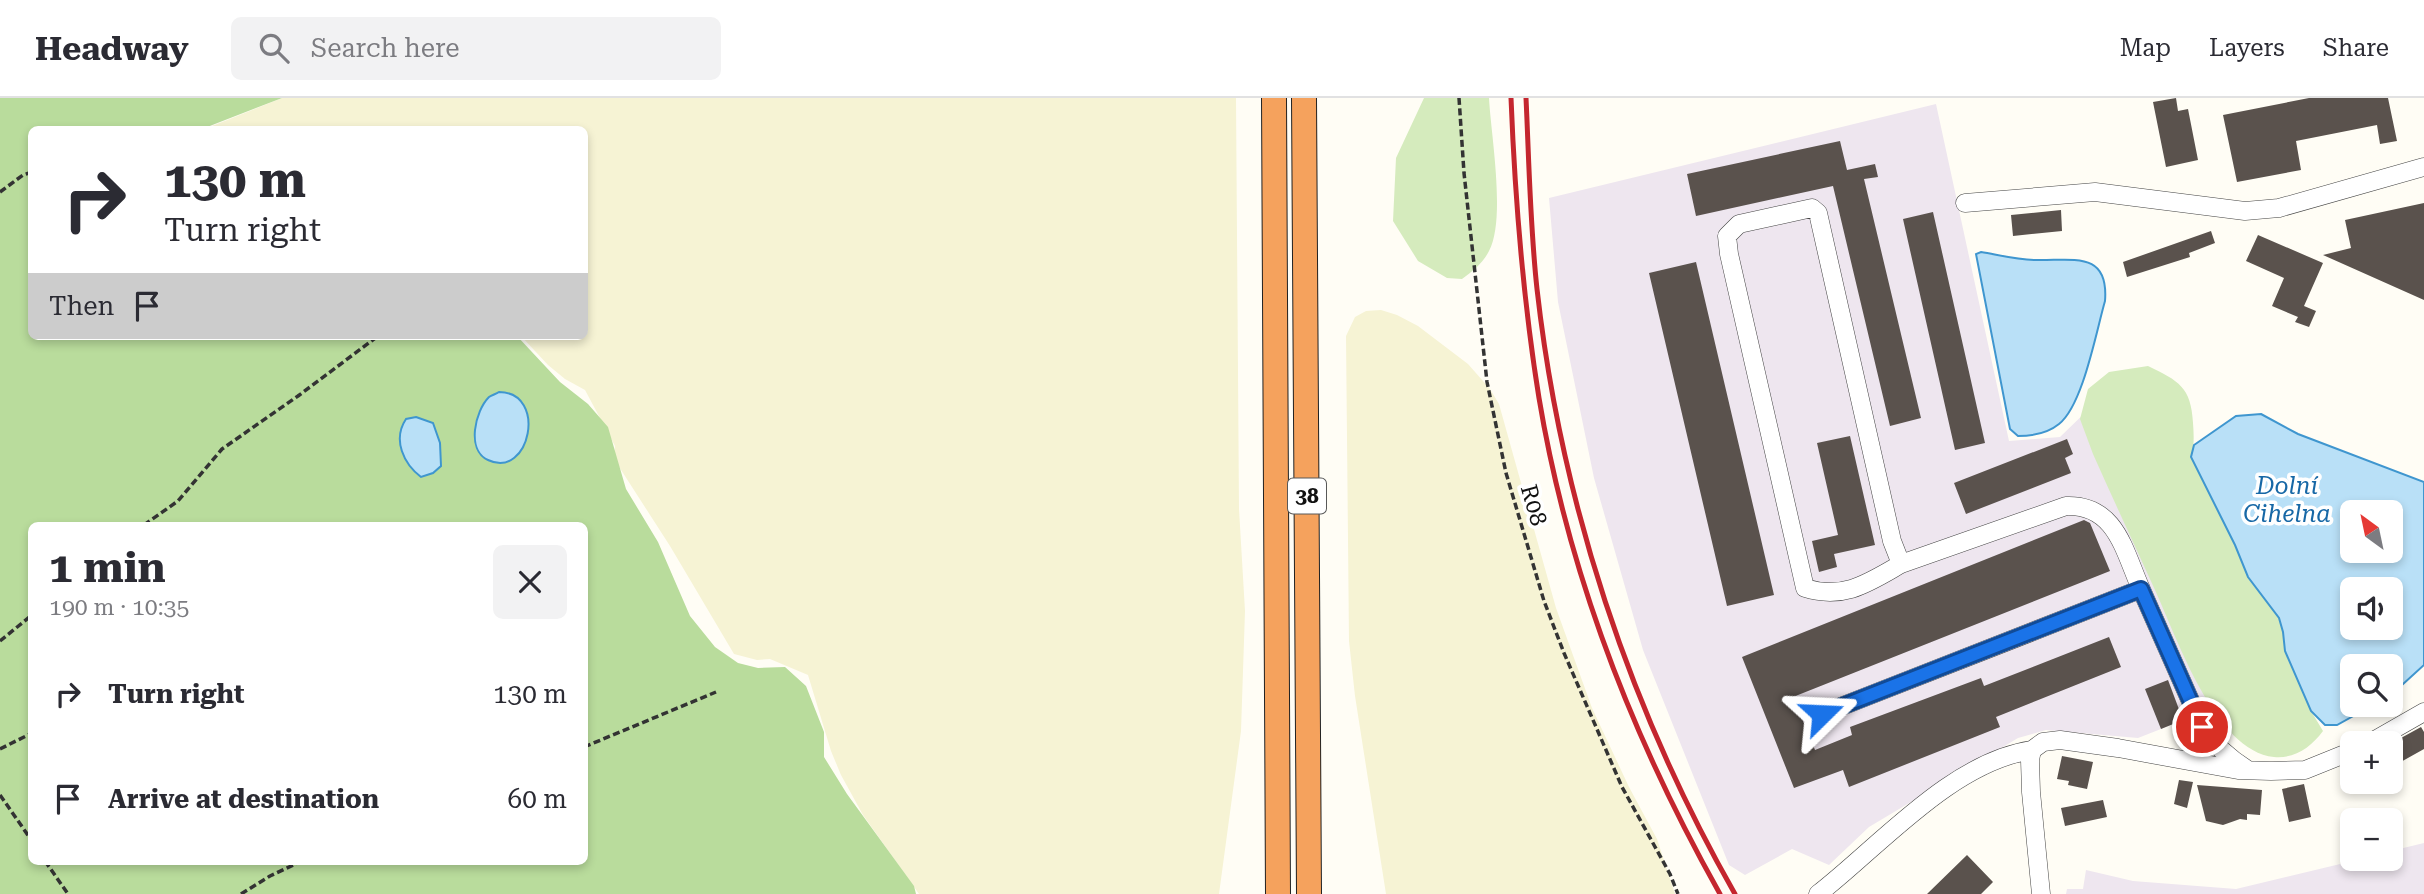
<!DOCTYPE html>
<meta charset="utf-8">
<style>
:root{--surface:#fff;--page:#f2f2f3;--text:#2b2b33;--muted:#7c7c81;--line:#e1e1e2}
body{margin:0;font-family:"Roboto Serif",serif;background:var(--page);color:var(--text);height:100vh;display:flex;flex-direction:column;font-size:26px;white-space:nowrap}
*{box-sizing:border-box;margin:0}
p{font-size:23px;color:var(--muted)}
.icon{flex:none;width:38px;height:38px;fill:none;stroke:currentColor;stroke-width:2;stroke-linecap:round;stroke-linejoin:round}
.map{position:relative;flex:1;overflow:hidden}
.panel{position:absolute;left:28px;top:424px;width:560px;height:343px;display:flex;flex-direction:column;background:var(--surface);border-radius:10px;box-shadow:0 4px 10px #0003}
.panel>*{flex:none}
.guide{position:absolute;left:28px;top:28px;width:560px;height:214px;border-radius:10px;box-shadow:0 4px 10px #0003;background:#fff;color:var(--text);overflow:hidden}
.needle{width:46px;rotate:327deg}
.fabs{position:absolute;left:2340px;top:402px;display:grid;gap:14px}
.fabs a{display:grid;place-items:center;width:63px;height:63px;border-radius:10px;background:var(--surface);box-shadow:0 4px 10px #0003;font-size:35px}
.pin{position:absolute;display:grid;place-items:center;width:60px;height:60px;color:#fff;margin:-30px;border:4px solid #fff;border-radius:50%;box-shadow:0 2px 7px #0007}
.me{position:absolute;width:77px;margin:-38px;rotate:69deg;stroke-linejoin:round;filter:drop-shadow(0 0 5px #0008)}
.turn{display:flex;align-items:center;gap:24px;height:147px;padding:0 21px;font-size:32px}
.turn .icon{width:91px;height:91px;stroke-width:2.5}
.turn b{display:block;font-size:49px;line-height:60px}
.then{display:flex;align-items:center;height:66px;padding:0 21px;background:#0003;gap:14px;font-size:26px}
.round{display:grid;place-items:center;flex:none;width:74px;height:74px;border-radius:10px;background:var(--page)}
.summary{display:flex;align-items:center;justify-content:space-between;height:119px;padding:0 21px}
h1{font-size:42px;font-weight:700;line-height:52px}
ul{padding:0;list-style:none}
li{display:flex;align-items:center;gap:21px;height:105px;padding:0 21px}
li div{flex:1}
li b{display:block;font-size:26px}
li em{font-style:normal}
header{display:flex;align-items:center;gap:42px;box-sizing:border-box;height:98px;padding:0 35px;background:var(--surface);border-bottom:2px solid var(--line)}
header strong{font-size:33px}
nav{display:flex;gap:38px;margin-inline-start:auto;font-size:24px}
.search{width:490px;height:63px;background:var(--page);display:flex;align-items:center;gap:18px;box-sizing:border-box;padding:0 24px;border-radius:10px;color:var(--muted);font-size:26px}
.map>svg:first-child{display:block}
.industrial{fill:#eee6ef}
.farmland{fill:#f6f3d4}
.green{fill:#d5ebbd}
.forest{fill:#b9dc9c;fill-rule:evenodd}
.water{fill:#b9e0f7;stroke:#3f96cf;stroke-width:2;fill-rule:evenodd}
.building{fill:#5a524d}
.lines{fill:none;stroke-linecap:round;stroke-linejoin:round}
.minor-casing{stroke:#444;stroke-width:19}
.highway-casing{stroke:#222;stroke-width:26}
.path{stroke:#333;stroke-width:3.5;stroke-dasharray:7 3.5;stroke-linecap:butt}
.minor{stroke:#fff;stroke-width:18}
.highway{stroke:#f5a25d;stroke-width:24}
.rail{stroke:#c4262e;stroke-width:5}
.route-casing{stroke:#114b97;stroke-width:18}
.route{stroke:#1a73e8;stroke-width:12}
.labels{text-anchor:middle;stroke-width:7;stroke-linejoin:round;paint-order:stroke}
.shield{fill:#fff;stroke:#585858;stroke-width:2}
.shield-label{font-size:21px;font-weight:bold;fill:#111}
.street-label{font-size:23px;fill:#111;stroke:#fff}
.water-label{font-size:24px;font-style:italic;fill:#1768a6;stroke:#fff}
</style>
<header>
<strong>Headway</strong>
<div class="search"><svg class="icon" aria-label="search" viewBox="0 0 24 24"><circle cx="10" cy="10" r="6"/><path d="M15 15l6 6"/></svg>Search here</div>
<nav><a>Map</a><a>Layers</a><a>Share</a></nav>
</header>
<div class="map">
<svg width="2424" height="796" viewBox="0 0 2424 796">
<rect width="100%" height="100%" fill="#fffdf5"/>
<path class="industrial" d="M1936,6L2009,343L2060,339L2094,306L2217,609L2138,640L2046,632L2018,640L1869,729L1829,767L1792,751L1745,777L1729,767L1643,552L1594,380L1558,204L1549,100Z
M2424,745V796H2066L2067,791H2083L2086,772L2133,783L2236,791L2361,761H2390L2391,753Z"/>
<path class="farmland" d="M282,0H1236L1239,411L1245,513L1241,633L1219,796H919L863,717L841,677L831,653L808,577L770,561L757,562L734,556L670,448L614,361L615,348L585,292L565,281L548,267L521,238H584V32H202Z
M1381,212L1397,217L1418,228L1468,266L1490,291L1499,306L1556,510L1592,610L1629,689L1657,741L1675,796H1386L1355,598L1349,543L1346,238L1355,219L1366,213Z"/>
<path class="green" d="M1424,0H1489C1491,38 1506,121 1489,153C1483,165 1473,173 1462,181L1447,180L1418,163L1393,123L1396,60Z
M2148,268C2179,283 2191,289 2193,325C2194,337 2194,347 2192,359L2235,447L2248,479L2279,520L2283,534L2285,553L2311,613L2323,633C2311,649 2295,661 2274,659C2215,653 2177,540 2155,492C2134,446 2113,401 2093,356L2080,321L2088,291L2109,274Z"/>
<path class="forest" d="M0,0H282L202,31L32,32V238H517L560,284L588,306L608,329L626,391L658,444L690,518L715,549L738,565L758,570L785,569L806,588L824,634V659L847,696L914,788L916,796H0ZM32,427H584V763H32Z"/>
<path class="water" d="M1981,154C1999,157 2018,162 2036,162C2072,163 2109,152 2105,203C2096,234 2083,307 2059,326C2048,335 2032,338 2018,338L2010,331L1976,156Z
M499,294C548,294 530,382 488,362C466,352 475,313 489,299C492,297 496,296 499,294Z
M2261,316L2298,336L2424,384V567L2391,597L2390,569H2352V607H2373L2337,627H2325L2311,613L2285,553L2283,534L2279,520L2248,479L2235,447L2191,359L2194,347L2236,318ZM2352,415H2390V453H2352ZM2352,492H2390V530H2352Z
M416,319L433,325L440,345L441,368L433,375L421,379C404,366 392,342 406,321Z"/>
<path class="building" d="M2176,0L2178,13L2188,11L2198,62L2166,69L2153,4Z
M2309,0H2388L2397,43L2380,46L2377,27L2296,43L2301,72L2237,84L2223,17Z
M1840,43L1847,72L1875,66L1878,79L1864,81L1921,320L1890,328L1833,88L1696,118L1687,76Z
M2424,105V202L2323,157L2351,150L2345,122Z
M2061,112L2062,133L2013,138L2011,117Z
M1933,114L1985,345L1955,352L1903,121Z
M2211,133L2215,145L2189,155L2190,159L2127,179L2123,164Z
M2258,137L2323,165L2304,208L2316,213L2309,229L2295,224L2298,219L2272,208L2284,180L2246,163Z
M1696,164L1774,497L1727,508L1649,175Z
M1850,338L1875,447L1834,456L1837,469L1819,474L1812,443L1838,437L1817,345Z
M2067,341L2073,356L2065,360L2071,375L1966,416L1954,385Z
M2084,422L2090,425L2110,473L1793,599L1815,652L1852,637L1850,629L1981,580L1984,588L2109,539L2121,569L1996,619L2000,629L1849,689L1843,672L1794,690L1742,559Z
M2168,582L2183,622L2161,631L2145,591Z
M2421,629L2424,634V651L2390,670V646Z
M2062,658L2093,664L2087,691L2068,687L2069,683L2057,681Z
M2179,682L2193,684L2187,710L2174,706Z
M2304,686L2311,719L2289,724L2282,691Z
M2197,687L2262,692L2260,717L2247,716V722L2240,721L2223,727L2206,723Z
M2103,702L2107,719L2065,728L2061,710Z
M1967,757L1993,784L1981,796H1927Z"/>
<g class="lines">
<g class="minor-casing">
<path id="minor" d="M1965,105L2095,94L2245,113L2279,110L2424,69
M1901,466C1868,485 1844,502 1805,490L1729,156L1727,138L1739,126L1812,110L1818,115L1892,443L1901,466L2066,408C2116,406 2124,453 2141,491
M1822,616L2141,491L2202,629C2215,648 2229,660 2248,672
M2368,646L2424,614
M1818,796C1879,749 1951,664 2032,652
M2041,796L2031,694L2030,662L2032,652L2043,644L2060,642L2118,650L2238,672L2271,673L2305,672L2352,653"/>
</g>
<g class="highway-casing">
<path id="highway" d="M1274,0L1278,796
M1304,0L1309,796"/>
</g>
<path class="path" d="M1459,0L1464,75L1487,284L1506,375L1544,503L1564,555L1622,689L1670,776L1678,796
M0,94L23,77L32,74
M144,427L178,403L222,351L298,298L378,238
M0,543L32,517
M584,649L716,594
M0,651L32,635
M0,697L32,743
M45,763L68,796
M241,796L270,778L302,763"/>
<use href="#minor" class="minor"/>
<use href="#highway" class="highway"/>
<path class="rail" d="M1511,0C1515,101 1523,201 1539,300C1568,474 1634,643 1720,796
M1526,0C1529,63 1530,127 1537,191C1561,404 1629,610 1735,796"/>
</g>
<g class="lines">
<g class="route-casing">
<path id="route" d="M1822,616L2141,491L2202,629"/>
</g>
<use href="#route" class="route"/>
</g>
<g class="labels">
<rect class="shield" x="1288" y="380.5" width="38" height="35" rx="5"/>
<g class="shield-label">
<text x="1307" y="405">38</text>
</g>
<g class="street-label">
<text transform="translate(1534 407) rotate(74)" y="8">R08</text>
</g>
<g class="water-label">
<text x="2287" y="396">Dolní<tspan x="2287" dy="28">Cihelna</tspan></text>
</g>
</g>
</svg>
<div class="fabs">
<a><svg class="needle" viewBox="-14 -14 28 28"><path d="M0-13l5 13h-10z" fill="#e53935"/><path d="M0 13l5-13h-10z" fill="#7c7c81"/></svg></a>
<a><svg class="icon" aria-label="sound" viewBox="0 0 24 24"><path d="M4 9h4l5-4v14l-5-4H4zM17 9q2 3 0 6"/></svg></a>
<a><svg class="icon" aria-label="search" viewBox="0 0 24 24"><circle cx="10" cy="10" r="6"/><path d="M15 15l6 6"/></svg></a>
<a>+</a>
<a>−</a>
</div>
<div class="pin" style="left:2202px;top:629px;background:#d93025"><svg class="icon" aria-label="arrive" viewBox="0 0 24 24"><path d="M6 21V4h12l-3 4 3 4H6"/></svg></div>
<svg class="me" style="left:1822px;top:616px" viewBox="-20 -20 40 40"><path d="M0-17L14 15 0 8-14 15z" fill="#1a73e8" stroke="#fff" stroke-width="4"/></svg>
<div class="guide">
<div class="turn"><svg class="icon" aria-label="right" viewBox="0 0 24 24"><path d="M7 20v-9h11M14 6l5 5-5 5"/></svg><div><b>130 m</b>Turn right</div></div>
<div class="then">Then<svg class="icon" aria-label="arrive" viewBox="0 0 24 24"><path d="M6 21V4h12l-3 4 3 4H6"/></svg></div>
</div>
<section class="panel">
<div class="summary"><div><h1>1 min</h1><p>190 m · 10:35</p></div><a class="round"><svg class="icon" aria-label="close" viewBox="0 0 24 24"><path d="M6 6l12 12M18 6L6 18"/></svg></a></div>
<ul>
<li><svg class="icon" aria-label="right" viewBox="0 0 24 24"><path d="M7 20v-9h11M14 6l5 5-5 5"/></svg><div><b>Turn right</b></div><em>130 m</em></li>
<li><svg class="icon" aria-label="arrive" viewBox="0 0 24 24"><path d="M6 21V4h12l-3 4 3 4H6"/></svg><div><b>Arrive at destination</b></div><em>60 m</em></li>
</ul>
</section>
</div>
